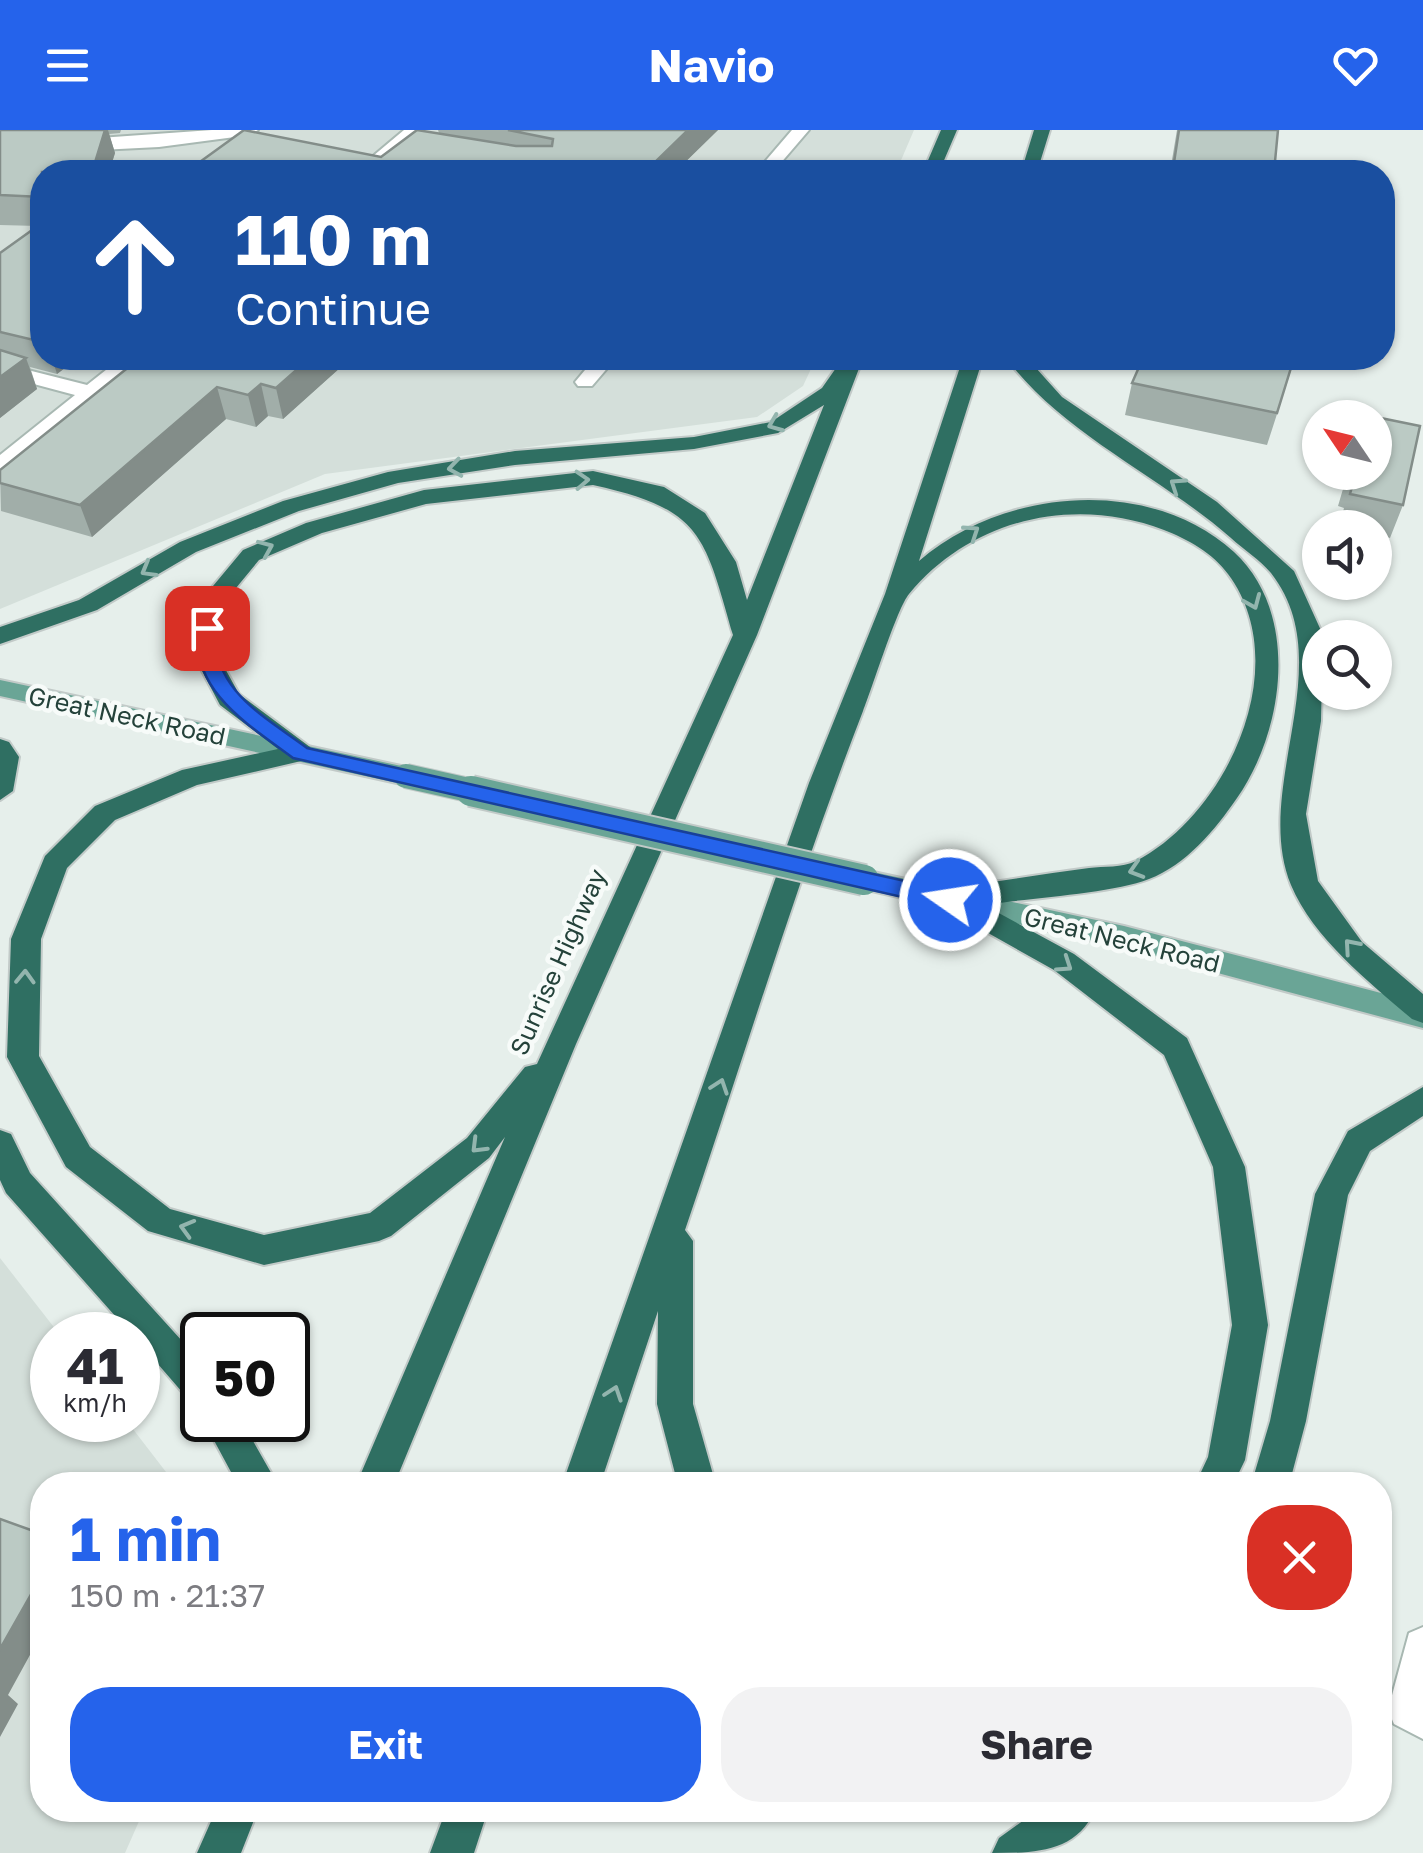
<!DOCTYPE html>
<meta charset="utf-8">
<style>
:root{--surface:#fff;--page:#f2f2f3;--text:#2b2b33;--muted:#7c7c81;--accent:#2563eb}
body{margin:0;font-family:"Golos Text",sans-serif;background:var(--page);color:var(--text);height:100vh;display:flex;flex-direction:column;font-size:38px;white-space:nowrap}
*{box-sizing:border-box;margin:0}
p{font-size:32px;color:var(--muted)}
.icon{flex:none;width:55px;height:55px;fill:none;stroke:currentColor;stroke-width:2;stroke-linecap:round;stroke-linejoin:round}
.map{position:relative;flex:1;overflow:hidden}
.side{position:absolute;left:30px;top:1342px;width:1362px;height:350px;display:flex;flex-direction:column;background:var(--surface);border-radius:40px;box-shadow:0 2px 8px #0004}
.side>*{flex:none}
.hud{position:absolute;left:30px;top:30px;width:1365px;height:210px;border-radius:40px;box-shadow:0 2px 8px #0004;background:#1a4fa0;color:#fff;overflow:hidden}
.needle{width:65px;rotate:305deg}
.fabs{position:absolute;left:1302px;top:270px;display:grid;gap:20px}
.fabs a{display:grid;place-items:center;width:90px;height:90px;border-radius:50%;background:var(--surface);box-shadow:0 2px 8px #0004;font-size:50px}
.speed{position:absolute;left:30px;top:1182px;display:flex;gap:20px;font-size:50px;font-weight:700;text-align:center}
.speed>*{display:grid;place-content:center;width:130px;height:130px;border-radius:50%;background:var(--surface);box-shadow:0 2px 8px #0004;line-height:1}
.speed small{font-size:25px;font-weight:400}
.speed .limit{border:5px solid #111;border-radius:15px;background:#fff;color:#111}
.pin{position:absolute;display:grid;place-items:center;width:85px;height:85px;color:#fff;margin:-42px;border-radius:20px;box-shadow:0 5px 15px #0006}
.me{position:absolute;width:110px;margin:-55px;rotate:283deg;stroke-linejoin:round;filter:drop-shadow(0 0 8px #0008)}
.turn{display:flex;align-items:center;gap:35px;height:210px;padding:0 40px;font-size:45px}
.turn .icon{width:130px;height:130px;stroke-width:2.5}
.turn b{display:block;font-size:70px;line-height:85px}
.round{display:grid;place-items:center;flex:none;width:105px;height:105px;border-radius:40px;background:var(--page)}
.overview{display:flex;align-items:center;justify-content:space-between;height:170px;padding:0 40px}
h1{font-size:60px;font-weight:700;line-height:75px;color:var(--accent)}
.primary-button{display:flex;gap:20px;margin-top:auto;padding:20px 40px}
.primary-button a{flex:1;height:115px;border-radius:40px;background:var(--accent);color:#fff;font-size:40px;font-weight:700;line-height:115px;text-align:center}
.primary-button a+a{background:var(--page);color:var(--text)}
header{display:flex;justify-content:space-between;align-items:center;height:130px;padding:0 40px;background:var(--accent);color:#fff;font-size:45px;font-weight:700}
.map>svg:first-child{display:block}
.built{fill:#d4dfda}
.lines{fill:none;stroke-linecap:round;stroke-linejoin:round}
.minor-casing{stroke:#a8b8b2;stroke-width:4}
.major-casing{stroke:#c2cac8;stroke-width:4}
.highway-casing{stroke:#c2cac8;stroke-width:4}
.minor{fill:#fff;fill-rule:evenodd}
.major{fill:#6aa596;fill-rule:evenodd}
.highway{fill:#2f6f62;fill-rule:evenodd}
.major-bridge-far1-casing{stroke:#c2cac8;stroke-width:26;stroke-linecap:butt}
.major-bridge-casing{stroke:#c2cac8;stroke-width:34;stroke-linecap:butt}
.major-bridge-far1{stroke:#6aa596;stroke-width:24}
.major-bridge{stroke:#6aa596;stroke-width:30}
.wall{fill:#a1aea9}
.shaded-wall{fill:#838d89}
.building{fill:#bbcac4;stroke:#838d89;stroke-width:2.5}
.oneway{stroke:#93b5ae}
.route{fill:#2563eb;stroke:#184099;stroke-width:2.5}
.labels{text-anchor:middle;stroke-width:9;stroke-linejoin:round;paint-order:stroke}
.street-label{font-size:25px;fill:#24423a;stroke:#f7fbf9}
</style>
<header><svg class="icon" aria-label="menu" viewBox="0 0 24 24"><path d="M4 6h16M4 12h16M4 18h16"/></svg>Navio<svg class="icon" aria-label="heart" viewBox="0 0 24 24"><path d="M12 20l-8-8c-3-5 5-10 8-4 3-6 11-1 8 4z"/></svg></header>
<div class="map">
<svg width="1423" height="1723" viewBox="0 0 1423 1723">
<rect width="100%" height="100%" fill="#e6efeb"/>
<path class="built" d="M0,0H914L896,42H42V228H816L803,256L757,287L325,344L0,479Z
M0,1128L60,1205H52V1290H126L176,1355H42V1680H144L125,1723H0Z"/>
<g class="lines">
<g class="minor-casing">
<path id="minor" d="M212,0H258L250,5L159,17L0,25V15Z
M404,0H422L372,42H354Z
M792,0H809L773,42H756Z
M121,228H143L0,343V325L75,265L0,245V233L87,255Z
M595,228H616L592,256H578L575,252Z
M1423,1497V1609L1394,1594L1388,1580L1409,1503Z"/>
</g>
<g class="major-casing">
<path id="major" d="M0,550L406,637L419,646L406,655L0,566Z
M864,740L1124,796L1423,874V898L1124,818L854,757L850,750Z"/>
</g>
<g class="highway-casing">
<path id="highway" d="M941,0H957L939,42H923Z
M1034,0H1050L1037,42H1021Z
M843,228H863L757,505L576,914L394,1355H356L505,1007L489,1028L391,1106L379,1111L264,1135L148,1101L66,1037L7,927L11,809L45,726L95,676L182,640L278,619L220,575L192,522L198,474L243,420L306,393L424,360L593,341L664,357L705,383L736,432L747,470L824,275L778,303L694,319L515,335L398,353L299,381L196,422L97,480L0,514V497L79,470L180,412L283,371L388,342L515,321L694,307L771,292L822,258ZM593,355C702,379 704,404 733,505L537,934L525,937L467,1008L370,1083L264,1105L170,1079L90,1017L39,926L41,809L67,738L115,690L197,655L310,629L314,623L310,617L239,564L216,522L222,475L259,430L322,403L426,374Z
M963,228H983L919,431C1003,358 1149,345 1234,422C1301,484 1284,601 1237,668C1215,700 1186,735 1149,749C1110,764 1028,768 984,775L1074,824L1187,908L1191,917L1245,1037L1268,1195L1245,1330L1233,1355H1195L1208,1327L1232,1195L1213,1037L1164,925L1054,840L940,776L936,769L940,762L950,758C996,752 1043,744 1089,738C1104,736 1122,738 1136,731C1227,684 1296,535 1228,444C1213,423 1187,409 1164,400C1074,365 971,389 909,464C897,478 872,559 863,581C797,751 744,927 685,1100L693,1111V1274L716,1355H678L657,1274L658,1181L600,1355H562L809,653L885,464Z
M1006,228H1027L1062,267L1217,372L1294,441L1323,505L1321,591L1306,684L1318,751L1362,812L1423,864V893L1412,889C1370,853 1313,808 1291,755C1251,657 1342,534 1271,443C1260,430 1243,419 1231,408C1159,345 1064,305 1006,228Z
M0,609L9,612L19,627L13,661L0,670Z
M1423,957V986L1370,1021L1348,1065L1306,1291L1289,1355H1251L1270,1291L1315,1064L1348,1001Z
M0,1000L11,1004L30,1043L202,1233V1275L189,1270L138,1211V1205H132L6,1063L0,1050Z
M203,1290H241L278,1355H238Z
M216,1680H258L241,1723H197Z
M446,1680H488L474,1723H430Z
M1038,1680H1095C1076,1723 1034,1723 992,1723L999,1708Z"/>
</g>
<use href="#minor" class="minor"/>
<use href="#major" class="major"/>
<use href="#highway" class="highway"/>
<g class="major-bridge-far1-casing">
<path id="major-bridge-far1" d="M406,646L482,663"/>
</g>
<g class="major-bridge-casing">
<path id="major-bridge" d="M471,661L864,750"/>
</g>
<use href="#major-bridge-far1" class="major-bridge-far1"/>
<use href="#major-bridge" class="major-bridge"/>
</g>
<path class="wall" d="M0,0H121L120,3L109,4L115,23L109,42H42V228H78L57,244L30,237L37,259L0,288V123L38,96L0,95Z
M438,0H718L675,42H186L381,27L439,3Z
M1177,0H1278L1274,42H1170Z
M140,228H351L283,289L268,286L256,297L226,289L92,407L1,381L0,340Z
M1295,228L1267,315L1125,285L1132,253Z
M1348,342H1375L1403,375L1390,408L1375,404V398H1346L1339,396L1344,378L1338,376Z"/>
<path class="shaded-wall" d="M105,0H108L115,23L109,42H92Z
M688,0H718L675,42H645Z
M26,228L37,259L0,288V247Z
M52,228H78L57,244Z
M310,228H351L283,289L276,258Z
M261,254L268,286L256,297L248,265Z
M217,257L226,289L92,407L80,375Z
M42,1445V1503L8,1565L18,1574L0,1607V1519Z"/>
<path class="building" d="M0,0H105L92,42H42V67L0,65Z
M244,0L381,27L417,0L516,16H552L553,9L508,0H688L645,42H186Z
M1179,0H1278L1274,42H1191L1173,39Z
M42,93V212L0,202V123Z
M0,220L26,228L0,247Z
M140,228H310L276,258L261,254L248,265L217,257L80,375L0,353V340Z
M1143,228H1294L1277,283L1132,253Z
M1366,285L1420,296L1403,375L1350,364L1355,346L1350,344V342H1375V288H1365Z
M0,1389L42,1404V1445L0,1519Z"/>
<defs><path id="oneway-chevron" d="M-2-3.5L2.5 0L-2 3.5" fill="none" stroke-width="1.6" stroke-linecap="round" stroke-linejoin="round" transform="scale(2.5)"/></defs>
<g class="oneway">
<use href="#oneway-chevron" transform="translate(775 294) rotate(158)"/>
<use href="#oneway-chevron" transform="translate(455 338) rotate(171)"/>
<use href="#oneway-chevron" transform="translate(582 350) rotate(-3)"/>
<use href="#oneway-chevron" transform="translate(1177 355) rotate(-146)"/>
<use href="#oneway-chevron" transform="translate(972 402) rotate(-34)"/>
<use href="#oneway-chevron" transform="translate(266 418) rotate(-23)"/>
<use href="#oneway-chevron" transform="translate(148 440) rotate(150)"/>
<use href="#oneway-chevron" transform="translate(1253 472) rotate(67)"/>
<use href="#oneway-chevron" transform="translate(1136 740) rotate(163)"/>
<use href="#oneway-chevron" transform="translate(1351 816) rotate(-131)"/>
<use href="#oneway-chevron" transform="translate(1065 835) rotate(34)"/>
<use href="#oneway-chevron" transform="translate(25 847) rotate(-88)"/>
<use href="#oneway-chevron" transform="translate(720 956) rotate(-71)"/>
<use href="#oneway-chevron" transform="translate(478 1016) rotate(135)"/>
<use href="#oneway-chevron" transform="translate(187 1098) rotate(-164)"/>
<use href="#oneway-chevron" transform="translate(614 1263) rotate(-71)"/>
</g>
<path class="route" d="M207,492L216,498C210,559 264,586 307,618L950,761L961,770L950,778L293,628C249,595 190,561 198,498Z"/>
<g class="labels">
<g class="street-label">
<text transform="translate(127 586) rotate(12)" y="9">Great Neck Road</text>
<text transform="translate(1122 810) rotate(14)" y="9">Great Neck Road</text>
<text transform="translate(558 832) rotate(-66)" y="9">Sunrise Highway</text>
</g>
</g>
</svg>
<div class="fabs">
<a><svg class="needle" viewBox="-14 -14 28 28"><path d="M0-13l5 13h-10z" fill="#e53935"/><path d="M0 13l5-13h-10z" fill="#7c7c81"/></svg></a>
<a><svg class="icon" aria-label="sound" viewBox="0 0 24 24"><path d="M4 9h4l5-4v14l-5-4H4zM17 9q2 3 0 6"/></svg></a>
<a><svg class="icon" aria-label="search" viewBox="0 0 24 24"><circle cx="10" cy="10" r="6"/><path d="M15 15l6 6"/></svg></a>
</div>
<div class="speed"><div>41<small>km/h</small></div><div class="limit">50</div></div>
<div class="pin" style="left:207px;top:498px;background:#d93025"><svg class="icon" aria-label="arrive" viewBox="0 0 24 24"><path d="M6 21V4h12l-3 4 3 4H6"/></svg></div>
<svg class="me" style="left:950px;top:770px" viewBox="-20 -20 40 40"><circle r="17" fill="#2563eb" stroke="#fff" stroke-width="3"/><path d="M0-11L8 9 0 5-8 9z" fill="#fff"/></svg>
<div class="hud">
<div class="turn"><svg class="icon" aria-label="ahead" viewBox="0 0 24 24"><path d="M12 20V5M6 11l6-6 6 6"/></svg><div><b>110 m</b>Continue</div></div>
</div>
<section class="side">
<div class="overview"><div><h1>1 min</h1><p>150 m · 21:37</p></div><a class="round" style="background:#d93025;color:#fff"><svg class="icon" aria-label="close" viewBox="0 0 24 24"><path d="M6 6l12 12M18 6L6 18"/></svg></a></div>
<div class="primary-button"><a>Exit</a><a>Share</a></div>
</section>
</div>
